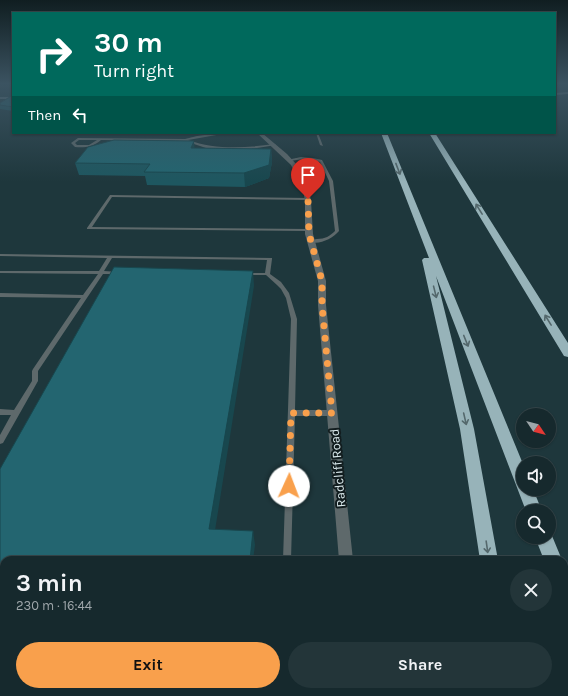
<!DOCTYPE html>
<meta charset="utf-8">
<style>
:root{--surface:#16292d;--page:#233539;--text:#f1f3f6;--muted:#9ea6aa;--line:#354549;--accent:#f9a04c}
body{margin:0;font-family:Karla,sans-serif;background:var(--page);color:var(--text);height:100vh;display:flex;flex-direction:column;font-size:15px;white-space:nowrap}
*{box-sizing:border-box;margin:0}
p{font-size:13px;color:var(--muted)}
.icon{flex:none;width:22px;height:22px;fill:none;stroke:currentColor;stroke-width:2;stroke-linecap:round;stroke-linejoin:round}
.map{position:relative;flex:1;overflow:hidden}
.details{position:absolute;left:0px;top:556px;width:568px;height:140px;display:flex;flex-direction:column;background:var(--surface);border-radius:12px 12px 0 0;box-shadow:0 1px 3px #0004,0 0 0 1px var(--line)}
.details>*{flex:none}
.guide{position:absolute;left:12px;top:12px;width:544px;height:122px;border-radius:0px;box-shadow:0 1px 3px #0004,0 0 0 1px var(--line);background:#00695c;color:#fff;overflow:hidden}
.needle{width:26px;rotate:125deg}
.tools{position:absolute;left:516px;top:408px;display:grid;gap:8px}
.tools a{display:grid;place-items:center;width:40px;height:40px;border-radius:50%;background:var(--surface);box-shadow:0 1px 3px #0004,0 0 0 1px var(--line);font-size:20px}
.pin{position:absolute;display:grid;place-items:center;width:34px;height:34px;color:#fff;margin:-41px -17px;border-radius:50% 50% 50% 0;rotate:-45deg;box-shadow:0 0 4px #0007}
.pin .icon{rotate:45deg}
.me{position:absolute;width:44px;margin:-22px;rotate:2deg;stroke-linejoin:round;filter:drop-shadow(0 0 3px #0008)}
.turn{display:flex;align-items:center;gap:14px;height:84px;padding:0 16px;font-size:18px}
.turn .icon{width:52px;height:52px;stroke-width:2.5}
.turn b{display:block;font-size:28px;line-height:34px}
.then{display:flex;align-items:center;height:38px;padding:0 16px;background:#0003;gap:8px;font-size:15px}
.round{display:grid;place-items:center;flex:none;width:42px;height:42px;border-radius:21px;background:var(--page)}
.overview{display:flex;align-items:center;justify-content:space-between;height:68px;padding:0 16px}
h1{font-size:24px;font-weight:700;line-height:30px}
.action{display:flex;gap:8px;margin-top:auto;padding:8px 16px}
.action a{flex:1;height:46px;border-radius:24px;background:var(--accent);color:#111;font-size:16px;font-weight:700;line-height:46px;text-align:center}
.action a+a{background:var(--page);color:var(--text)}
.map>svg:first-child{display:block}
.lines{fill:none;stroke-linecap:round;stroke-linejoin:round}
.lane{fill:#5e696b;fill-rule:evenodd}
.street{fill:#5e696b;fill-rule:evenodd}
.secondary{fill:#75878b;fill-rule:evenodd}
.highway{fill:#97b3b9;fill-rule:evenodd}
.wall{fill:#1e5760}
.shaded-wall{fill:#18474e}
.building{fill:#236570;stroke:#18474e}
.oneway{stroke:#54686c}
.route{stroke:#f9a04c;stroke-width:7;stroke-dasharray:0 12.6}
.labels{text-anchor:middle;stroke-width:4;stroke-linejoin:round;paint-order:stroke}
.street-label{font-size:13px;fill:#dae9ec;stroke:#121d1f}
</style>
<div class="map">
<svg width="568" height="696" viewBox="0 0 568 696">
<rect width="100%" height="100%" fill="#1e373c"/>
<g class="lines">
<path class="lane" d="M220,133H228L188,140C216,150 245,148 274,144L276,145L251,149L229,150L206,148L185,141L101,140C93,147 84,148 75,147L71,143L78,138L185,139L197,136ZM79,140H97L89,145H77L75,143Z
M316,133H318L323,146L320,145Z
M301,157L313,158L322,160L333,181L339,231C332,239 318,246 308,241C311,239 313,240 317,239C325,239 330,236 335,231L329,181L320,162L305,159L289,161L287,160Z
M110,195L308,198L310,199L308,200L112,197L92,227L308,229L310,230L308,231L87,229V228Z
M0,254L272,258V259L270,274L281,282L289,293L297,319L295,410H332L334,411L335,413L334,415L332,416H295L291,560H283L291,319L286,298L281,289L277,285L266,275H246L244,274L246,273H265L267,260L112,258L104,271L119,272L121,273L119,274H103L38,371V381L3,443L0,444V435L11,415H0V409L14,410L32,381V371L33,369L81,298L0,297V293L83,295L98,274L0,273V271H99L107,258L0,256Z"/>
<path class="street" d="M257,133H262L287,154L296,164L309,190L311,201L313,234L326,281V305L353,560H339L318,305V281L305,234V201L303,190L291,165Z
M329,692H347L346,696H328Z"/>
<path class="secondary" d="M568,92V94L555,95V93Z
M0,97H13V99H0Z"/>
<path class="highway" d="M381,133H387L523,464V489H533L542,511H526L436,276L474,429L498,560H480L460,429L422,260L424,258H429Z
M429,133H435L568,343V357L564,356Z
M549,531H550L562,560H544L535,537H549Z
M564,578L568,579V606L564,605Z
M490,692H512V696H490Z"/>
</g>
<path class="wall" d="M13,95V111L0,109V103Z
M194,141V148L271,149L272,162L269,178L245,187L147,185L145,176L79,175L75,163Z
M363,692H381L380,696H373Z"/>
<path class="shaded-wall" d="M194,141L195,153L191,148Z
M271,149L272,162L269,178L245,187L244,173Z
M253,271L254,286L213,543L209,529Z
M253,531L255,545L253,560H250Z
M238,692H241V696H238Z"/>
<path class="building" d="M13,95V107L0,105V103Z
M114,140L194,141L191,148L271,149L269,165L244,173L144,172L150,164L75,163L88,147Z
M114,267L253,271L209,529L253,531L250,560H4V692H238V696H0V469Z
M370,692H381L380,696Z"/>
<defs><path id="oneway-shaft" d="M-6 0H5M1.5-3L5.5 0L1.5 3" fill="none" stroke-width="1.6" stroke-linecap="round" stroke-linejoin="round"/></defs>
<g class="oneway">
<use href="#oneway-shaft" transform="translate(398 169) rotate(69)"/>
<use href="#oneway-shaft" transform="translate(479 209) rotate(-122)"/>
<use href="#oneway-shaft" transform="translate(435 292) rotate(76)"/>
<use href="#oneway-shaft" transform="translate(548 320) rotate(-122)"/>
<use href="#oneway-shaft" transform="translate(466 341) rotate(68)"/>
<use href="#oneway-shaft" transform="translate(465 419) rotate(77)"/>
<use href="#oneway-shaft" transform="translate(487 547) rotate(82)"/>
</g>
<linearGradient id="sky" x2="0" y2="1"><stop stop-color="#101e21"/><stop offset="0.46" stop-color="#3b5361"/><stop offset="1" stop-color="#3b5361" stop-opacity="0"/></linearGradient>
<rect width="568" height="182" fill="url(#sky)"/>
<g class="lines">
<path class="route" d="M289,486L291,413H332L322,305V281L309,234L308,199"/>
</g>
<g class="labels">
<g class="street-label">
<text transform="translate(337 468) rotate(-95)" y="5">Radcliff Road</text>
</g>
</g>
</svg>
<div class="tools">
<a><svg class="needle" viewBox="-14 -14 28 28"><path d="M0-13l5 13h-10z" fill="#e53935"/><path d="M0 13l5-13h-10z" fill="#9ea6aa"/></svg></a>
<a><svg class="icon" aria-label="sound" viewBox="0 0 24 24"><path d="M4 9h4l5-4v14l-5-4H4zM17 9q2 3 0 6"/></svg></a>
<a><svg class="icon" aria-label="search" viewBox="0 0 24 24"><circle cx="10" cy="10" r="6"/><path d="M15 15l6 6"/></svg></a>
</div>
<div class="pin" style="left:308px;top:199px;background:#d93025"><svg class="icon" aria-label="arrive" viewBox="0 0 24 24"><path d="M6 21V4h12l-3 4 3 4H6"/></svg></div>
<svg class="me" style="left:289px;top:486px" viewBox="-20 -20 40 40"><circle r="19" fill="#fff"/><path d="M0-13L10 11 0 6-10 11z" fill="#f9a04c"/></svg>
<div class="guide">
<div class="turn"><svg class="icon" aria-label="right" viewBox="0 0 24 24"><path d="M7 20v-9h11M14 6l5 5-5 5"/></svg><div><b>30 m</b>Turn right</div></div>
<div class="then">Then<svg class="icon" aria-label="left" viewBox="0 0 24 24"><path d="M17 20v-9H6M10 6l-5 5 5 5"/></svg></div>
</div>
<section class="details">
<div class="overview"><div><h1>3 min</h1><p>230 m · 16:44</p></div><a class="round"><svg class="icon" aria-label="close" viewBox="0 0 24 24"><path d="M6 6l12 12M18 6L6 18"/></svg></a></div>
<div class="action"><a>Exit</a><a>Share</a></div>
</section>
</div>
